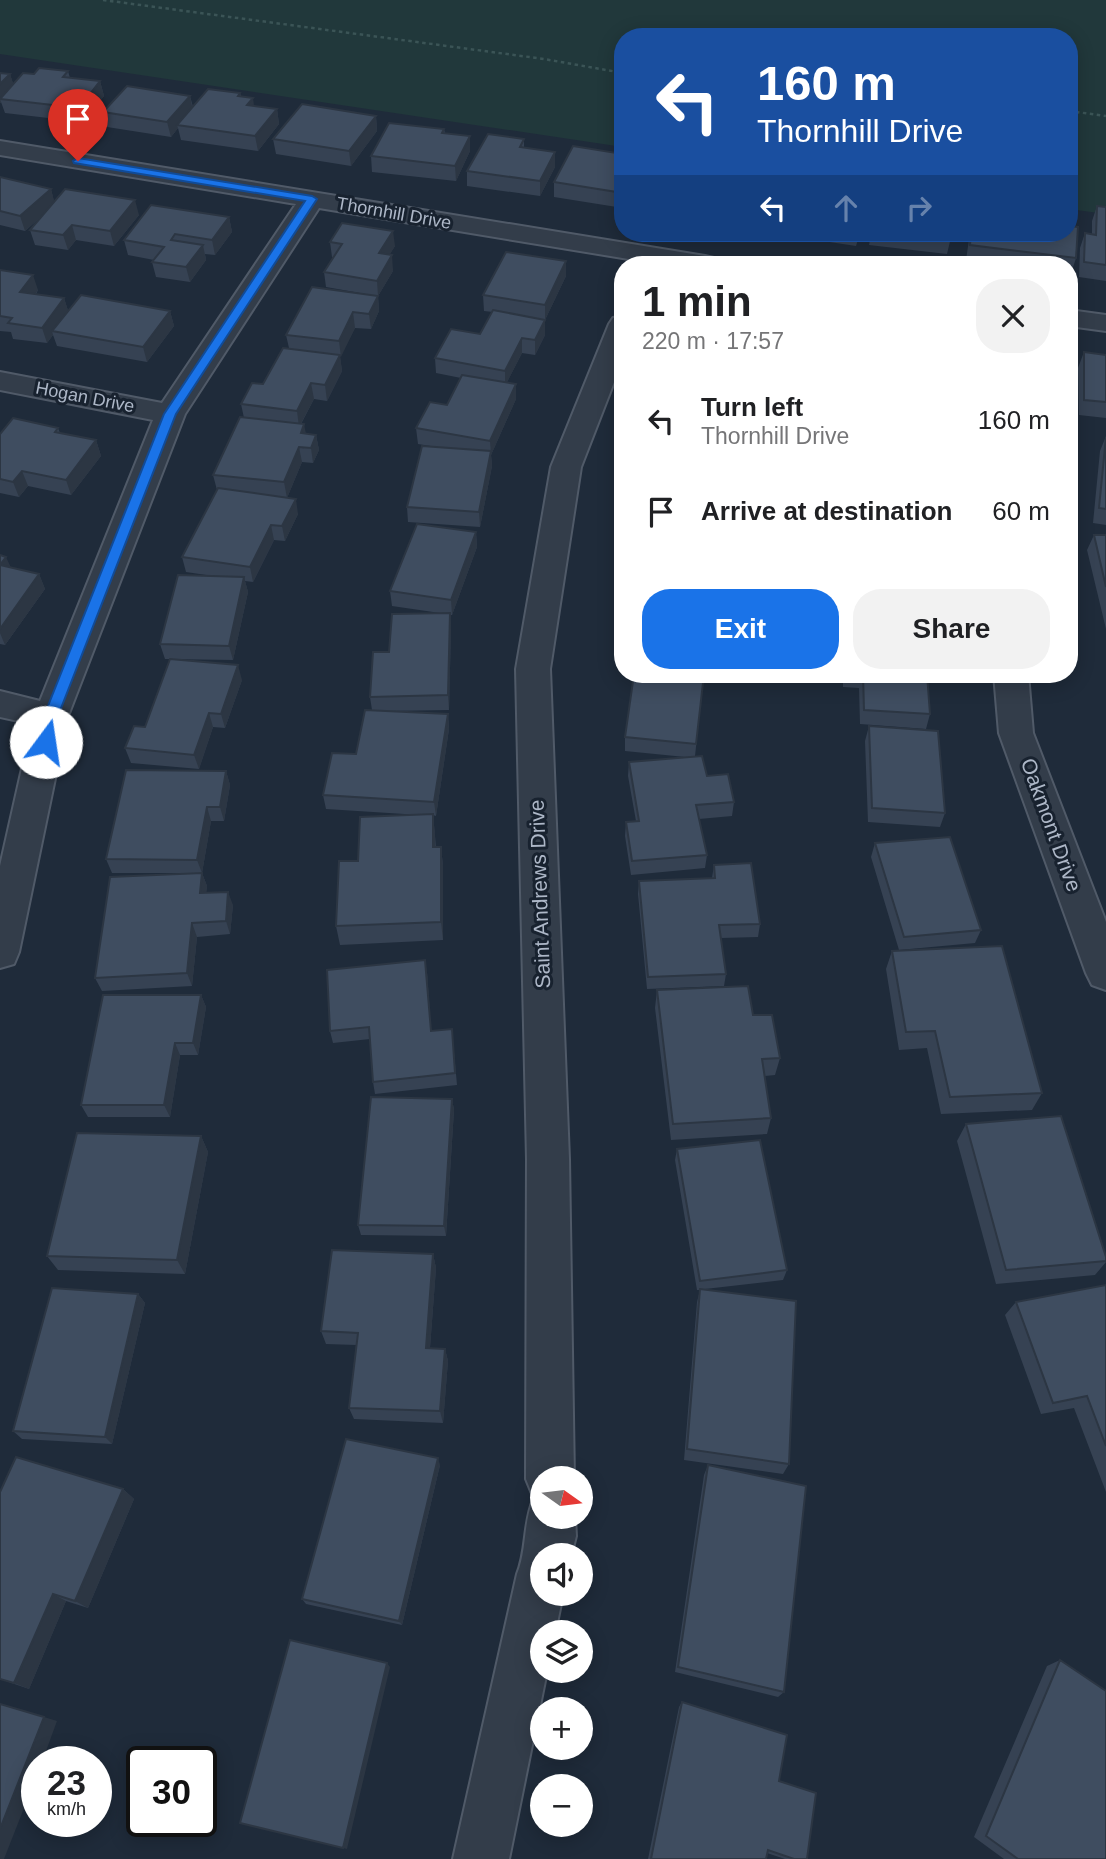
<!DOCTYPE html>
<meta charset="utf-8">
<style>
:root{--surface:#fff;--page:#f2f2f2;--text:#202124;--muted:#757577;--accent:#1a73e8}
body{margin:0;font-family:Helvetica,sans-serif;background:var(--page);color:var(--text);height:100vh;display:flex;flex-direction:column;font-size:26px;white-space:nowrap}
*{box-sizing:border-box;margin:0}
p{font-size:23px;color:var(--muted)}
.icon{flex:none;width:38px;height:38px;fill:none;stroke:currentColor;stroke-width:2;stroke-linecap:round;stroke-linejoin:round}
.map{position:relative;flex:1;overflow:hidden}
.panel{position:absolute;left:614px;top:256px;width:464px;height:427px;display:flex;flex-direction:column;background:var(--surface);border-radius:28px;box-shadow:0 4px 18px #0003}
.panel>*{flex:none}
.hud{position:absolute;left:614px;top:28px;width:464px;height:214px;border-radius:28px;box-shadow:0 4px 18px #0003;background:#1a4fa0;color:#fff;overflow:hidden}
.needle{width:46px;rotate:104deg}
.fabs{position:absolute;left:530px;top:1466px;display:grid;gap:14px}
.fabs a{display:grid;place-items:center;width:63px;height:63px;border-radius:50%;background:var(--surface);box-shadow:0 4px 18px #0003;font-size:35px}
.speed{position:absolute;left:21px;top:1746px;display:flex;gap:14px;font-size:35px;font-weight:700;text-align:center}
.speed>*{display:grid;place-content:center;width:91px;height:91px;border-radius:50%;background:var(--surface);box-shadow:0 4px 18px #0003;line-height:1}
.speed small{font-size:18px;font-weight:400}
.speed .limit{border:4px solid #111;border-radius:10px;background:#fff;color:#111}
.pin{position:absolute;display:grid;place-items:center;width:60px;height:60px;color:#fff;margin:-72px -30px;border-radius:50% 50% 50% 0;rotate:-45deg;box-shadow:0 0 7px #0007}
.pin .icon{rotate:45deg}
.me{position:absolute;width:77px;margin:-38px;rotate:14deg;stroke-linejoin:round;filter:drop-shadow(0 0 5px #0008)}
.turn{display:flex;align-items:center;gap:24px;height:147px;padding:0 28px;font-size:32px}
.turn .icon{width:91px;height:91px;stroke-width:2.5}
.turn b{display:block;font-size:49px;line-height:60px}
.lanes{display:flex;align-items:center;height:66px;padding:0 28px;background:#0003;justify-content:center;gap:35px;direction:ltr}
.lanes .off{opacity:.35}
.round{display:grid;place-items:center;flex:none;width:74px;height:74px;border-radius:28px;background:var(--page)}
.headline{display:flex;align-items:center;justify-content:space-between;height:119px;padding:0 28px}
h1{font-size:42px;font-weight:700;line-height:52px}
.action{display:flex;gap:14px;margin-top:auto;padding:14px 28px}
.action a{flex:1;height:80px;border-radius:28px;background:var(--accent);color:#fff;font-size:28px;font-weight:700;line-height:80px;text-align:center}
.action a+a{background:var(--page);color:var(--text)}
ul{padding:0;list-style:none}
li{display:flex;align-items:center;gap:21px;height:91px;padding:0 28px}
li div{flex:1}
li b{display:block;font-size:26px}
li em{font-style:normal}
.map>svg:first-child{display:block}
.green{fill:#21383b}
.lines{fill:none;stroke-linecap:round;stroke-linejoin:round}
.minor-casing{stroke:#505a68;stroke-width:4}
.path{stroke:#3b5456;stroke-width:2.5;stroke-dasharray:3.5 3.5;stroke-linecap:butt}
.minor{fill:#333d4a;fill-rule:evenodd}
.wall{fill:#364253}
.shaded-wall{fill:#2c3643}
.building{fill:#3f4d60;stroke:#2c3643;stroke-width:2}
.route{fill:#1a73e8;stroke:#114b97;stroke-width:2}
.labels{text-anchor:middle;stroke-width:6;stroke-linejoin:round;paint-order:stroke}
.far-street-label{font-size:18px;fill:#adb7c7;stroke:#18222f}
.street-label{font-size:21px;fill:#adb7c7;stroke:#18222f}
</style>
<div class="map">
<svg width="1106" height="1859" viewBox="0 0 1106 1859">
<rect width="100%" height="100%" fill="#1f2b3a"/>
<path class="green" d="M0,0H1106V214L1069,209V37H623V147L0,54Z"/>
<g class="lines">
<g class="minor-casing">
<path id="minor" d="M0,141L705,256L714,258L718,264H659L319,208L185,414L68,716L19,952L14,964L0,968V866L32,724L0,717V691L40,701L153,420L0,390V372L162,403L296,204L0,155Z
M1069,310L1106,315V331L1069,326Z
M623,316V359L581,467L550,669L569,1159L574,1479H542V1517H575L576,1536L571,1556H542V1594H563L555,1633H542V1671H547L509,1859H453L517,1574C527,1550 523,1524 533,1500L537,1498L533,1496L526,1479L527,1159L516,669L551,467L609,324L613,318Z
M994,674H1028L1033,733L1106,922V990L1092,985L1086,973L999,733Z"/>
</g>
<path class="path" d="M103,0L544,59L623,73
M1069,111L1106,116"/>
<use href="#minor" class="minor"/>
</g>
<path class="wall" d="M68,71L70,78L100,81L104,96L83,122L5,113L1,102L0,103V73L10,74L13,84L34,74Z
M240,93L241,96L254,106L277,109L279,124L258,151L181,140L178,128L171,137L107,127L103,112L190,96L193,107Z
M376,116L377,131L351,166L276,154L273,139Z
M444,129L445,133L470,136V151L456,181L372,172L371,156Z
M524,139V147L555,152V167L540,196L467,186V171Z
M623,154V208L554,197V182Z
M0,177L51,189L54,202L139,215L114,246L76,240L68,250L35,245L30,230L42,216L25,231L0,225Z
M1097,206L1106,207V281L1079,277L1080,248L1085,233L1092,234V221Z
M229,217L232,232L215,255L205,254L206,260L190,282L156,277L152,262L154,260L128,255L124,240Z
M770,233H860L856,246Z
M871,233H952L947,254L869,245Z
M970,233H1069L1076,258L1071,274L1069,273V264H999L966,260Z
M330,242L395,246L389,255L393,271L378,296L379,311L371,329L355,328L340,357L342,371L327,401L314,399L301,424L306,434L316,435L319,450L313,463L302,462L287,498L298,514L285,541L274,540L253,582L245,581L248,592L233,660L165,659L160,644L213,576L186,572L182,557L217,490L213,475L244,418L241,404L263,384L289,348L286,335L377,296L326,287L324,272L333,257H332Z
M566,261V276L545,320V335L535,355L522,353L507,382L516,384V399L491,455L492,466L480,527L408,522L407,507L443,448L418,444L416,428L447,405L461,378L436,373L435,358L480,334L493,312L484,311L483,295Z
M0,270L38,290L36,294L64,298L68,311H170L174,326L147,362L57,346L53,335L47,343L13,339L11,332L0,331Z
M1084,352L1106,355V418L1079,415L1078,368Z
M58,428L60,433L96,440L101,456L71,495L28,486L19,497L0,493V434Z
M1106,436V525L1093,523L1100,451Z
M476,532L477,547L452,615H450L451,628L449,710L386,711L448,714L449,729L436,816L433,815L436,847H441L443,866V940L340,945L336,926L358,861L420,815L326,809L323,795L356,754L372,710L370,697L389,652L440,613L392,606L390,591Z
M1094,535H1106V629L1087,550Z
M0,555L11,568L39,574L45,589L5,645L0,644Z
M704,674L695,756L707,776L734,802L732,816L699,819L707,855L705,868L631,875L625,836L626,822L636,821L628,776L629,762L685,757L625,751V737Z
M843,674H927L930,714L926,729L860,724L859,688L843,687Z
M242,680L225,728L213,727L199,769L131,763L125,748L145,727Z
M869,726L945,813L940,827L868,822L865,741Z
M226,771L230,785L224,821H211L202,873L207,886L206,893L233,905L230,934L197,937L192,986L102,991L95,978L192,873H112L106,859Z
M875,843L981,930L975,943L899,950L871,857Z
M714,865L760,924L758,937L721,938L726,974L724,986L647,989L638,894L639,881L712,878Z
M892,951L1042,1093L1032,1110L941,1114L927,1048L899,1050L886,969Z
M427,972L431,1031L453,1041L457,1085L375,1094L373,1082L370,1039L333,1043L330,1031Z
M657,990L753,1015L780,1058L775,1075L765,1076L771,1118L767,1134L671,1140L655,1008Z
M201,995L206,1007L198,1055H180L170,1117H88L81,1105Z
M452,1099L454,1110L446,1236L361,1235L358,1225Z
M966,1124L1106,1257V1262L1095,1275L996,1284L957,1141Z
M201,1136L208,1152L185,1274L58,1270L47,1256Z
M677,1149L787,1270L783,1280L705,1289L789,1464L783,1474L684,1460L697,1302L700,1290H697L675,1160Z
M433,1254L436,1268L430,1348L445,1349L448,1361L443,1423L354,1419L349,1408L356,1345L326,1344L321,1331Z
M1106,1285V1492L1074,1408L1041,1414L1005,1315L1016,1302Z
M138,1294L145,1303L112,1444L22,1439L13,1431Z
M440,1465L402,1625L306,1604L302,1599Z
M708,1465L784,1692L778,1697L675,1672L704,1475Z
M123,1489L134,1499L88,1608L66,1601L29,1689L0,1679Z
M1060,1660L1106,1859H1004L974,1837L1047,1666Z
M682,1702L779,1781L807,1859H785L767,1853L766,1859H648L679,1707Z"/>
<path class="shaded-wall" d="M10,74L15,89L0,99L1,102L0,103V84Z
M100,81L104,96L83,122L79,108Z
M190,96L193,111L177,125L178,128L171,137L167,122Z
M253,98L255,113L247,105Z
M277,109L279,124L258,151L255,136Z
M376,116L377,131L351,166L349,151Z
M470,136V151L456,181L455,166Z
M555,152V167L540,196V181Z
M51,189L55,204L25,231L20,216Z
M135,200L139,215L114,246L110,231Z
M229,217L232,232L215,255L212,240Z
M72,225L76,240L68,250L63,235Z
M393,231L395,246L381,269L379,253Z
M203,245L206,260L190,282L186,267Z
M392,255L393,271L378,296L377,281Z
M566,261V276L545,320V305Z
M33,275L38,290L26,307L20,292Z
M378,296L379,311L371,329L369,314Z
M64,298L69,313L52,331L53,335L47,343L42,328Z
M170,311L174,326L147,362L143,347Z
M353,312L355,328L341,357L339,341Z
M545,320V335L535,355V340Z
M522,338V353L505,386V371Z
M340,355L342,371L327,401L325,385Z
M311,383L314,399L299,427L297,411Z
M516,384V399L491,455L492,466L480,527L479,512L491,454L490,441Z
M304,424L307,439L303,449L301,433Z
M316,435L319,450L313,463L311,448Z
M96,440L101,456L71,495L66,480Z
M299,447L302,462L287,498L284,482Z
M22,471L28,486L19,497L13,482Z
M296,499L298,514L285,541L282,526Z
M271,525L274,540L253,582L250,567Z
M476,532L477,547L452,615L451,600Z
M6,557L13,572L0,565Z
M39,574L45,589L5,645L0,633V629Z
M244,577L248,592L233,660L229,646Z
M450,613L451,628L449,710L448,695Z
M238,665L242,680L225,728L221,714Z
M209,713L213,727L199,769L194,755Z
M448,714L449,729L436,816L434,802Z
M226,771L230,785L224,821L220,807Z
M207,807L211,821L202,873L207,886L205,906L200,893L202,873L197,860Z
M433,814L435,834L436,867L433,847Z
M441,847L443,866V940L441,922Z
M228,892L233,905L230,934L226,921Z
M192,923L197,937L192,986L187,973Z
M425,960L427,972L432,1043L431,1031Z
M201,995L206,1007L198,1055L193,1043Z
M175,1043L180,1055L170,1117L164,1105Z
M452,1099L454,1110L446,1236L444,1226Z
M201,1136L208,1152L185,1274L177,1260Z
M433,1254L436,1268L429,1361L426,1348Z
M138,1294L145,1303L112,1444L105,1437Z
M445,1349L448,1361L443,1423L440,1411Z
M438,1458L440,1465L402,1625L399,1621Z
M123,1489L134,1499L88,1608L75,1601Z
M53,1594L66,1601L29,1689L14,1683Z
M387,1663L390,1667L347,1849L343,1848Z
M44,1717L57,1721L42,1762H37V1775L4,1859H0V1829Z"/>
<path class="building" d="M39,68L68,71L63,77L100,81L79,108L0,99L23,73L34,74Z
M0,73L10,74L0,84Z
M127,86L190,96L167,122L103,112Z
M208,89L240,93L238,96L253,98L247,105L277,109L255,136L177,125Z
M302,104L376,116L349,151L273,139Z
M389,123L444,129L442,133L470,136L455,166L371,156Z
M488,134L524,139L520,147L555,152L540,181L467,171Z
M573,146L623,154V193L554,182Z
M0,177L51,189L20,216L0,211Z
M65,189L135,200L110,231L72,225L63,235L30,230Z
M151,205L229,217L212,240L175,234L171,240L203,245L186,267L152,262L164,247L124,240Z
M1097,206L1106,207V265L1084,262L1085,233L1096,235Z
M342,223L393,231L379,253L392,255L377,281L324,272L342,244L330,242Z
M1069,226L1078,227L1076,258L970,245L971,233H1069Z
M900,233H952L951,239Z
M506,252L566,261L545,305L483,295Z
M0,270L33,275L20,292L64,298L42,328L8,323L12,318L0,316Z
M312,287L378,296L369,314L353,312L339,341L286,335Z
M81,295L170,311L143,347L52,331Z
M493,310L545,320L535,340L522,338L505,371L435,358L451,329L480,334Z
M283,348L340,355L325,385L311,383L297,411L241,404L252,383L263,384Z
M1084,352L1106,355V402L1084,400Z
M462,375L516,384L490,441L416,428L430,402L447,405Z
M240,417L304,424L301,433L316,435L311,448L299,447L284,482L213,475Z
M13,418L58,428L55,432L96,440L66,480L22,471L13,482L0,479V434Z
M1106,437V509L1099,508Z
M422,446L491,451L479,512L407,507Z
M218,488L296,499L282,526L271,525L250,567L182,557Z
M417,524L476,532L451,600L390,591Z
M1094,535H1106V587Z
M0,555L6,557L0,565Z
M0,565L39,574L0,629Z
M178,575L244,577L229,646L160,644Z
M450,613L448,695L370,697L373,652H389L392,614Z
M170,659L238,665L221,714L209,713L194,755L125,748L134,726L145,727Z
M634,674H704L696,744L625,737Z
M863,674H927L930,714L864,710Z
M365,710L448,714L434,802L323,795L332,753L356,754Z
M869,726L938,731L945,813L872,808Z
M702,756L707,776L728,774L734,802L696,805L707,855L632,861L626,822L639,821L629,762Z
M126,770L226,771L220,807H207L197,860L106,859Z
M433,814V847H441V922L336,926L339,861H358L360,817Z
M950,837L981,930L904,937L875,843Z
M751,863L760,924L719,925L726,974L648,977L639,881L715,878L714,865Z
M202,873L200,893L228,892L226,921L192,923L187,973L95,978L110,877Z
M1002,946L1042,1093L950,1097L935,1031L906,1032L892,951Z
M425,960L431,1031L452,1029L455,1073L373,1082L369,1027L330,1031L327,970Z
M748,986L753,1015H772L780,1058L762,1059L771,1118L673,1124L657,990Z
M103,995H201L193,1043H175L164,1105H81Z
M371,1097L452,1099L444,1226L358,1225Z
M1061,1116L1106,1257V1261L1006,1270L966,1124Z
M77,1133L201,1136L177,1260L47,1256Z
M760,1140L787,1270L700,1281L677,1149Z
M332,1250L433,1254L426,1348L445,1349L440,1411L349,1408L358,1333L321,1331Z
M1106,1285V1446L1087,1396L1053,1403L1016,1302Z
M52,1288L138,1294L105,1437L13,1431Z
M700,1289L796,1301L789,1464L687,1449Z
M346,1439L438,1458L399,1621L302,1599Z
M16,1457L123,1489L75,1601L53,1594L14,1683L0,1679V1492Z
M708,1465L806,1486L784,1692L678,1667Z
M290,1640L387,1663L343,1848L240,1823Z
M1060,1660L1106,1691V1859H1018L986,1836Z
M682,1702L787,1735L779,1781L816,1793L807,1859H794L768,1850L766,1859H651Z
M0,1704L44,1717L0,1829Z"/>
<path class="route" d="M78,158L312,196L317,199L176,414L58,716L53,742L46,747L38,742L44,716L164,414L305,201L74,163L73,161Z"/>
<g class="labels">
<g class="far-street-label">
<text transform="translate(394 213) rotate(10)" y="6">Thornhill Drive</text>
<text transform="translate(85 397) rotate(11)" y="6">Hogan Drive</text>
</g>
<g class="street-label">
<text transform="translate(1051 825) rotate(70)" y="7">Oakmont Drive</text>
<text transform="translate(540 894) rotate(-92)" y="7">Saint Andrews Drive</text>
</g>
</g>
</svg>
<div class="fabs">
<a><svg class="needle" viewBox="-14 -14 28 28"><path d="M0-13l5 13h-10z" fill="#e53935"/><path d="M0 13l5-13h-10z" fill="#757577"/></svg></a>
<a><svg class="icon" aria-label="sound" viewBox="0 0 24 24"><path d="M4 9h4l5-4v14l-5-4H4zM17 9q2 3 0 6"/></svg></a>
<a><svg class="icon" aria-label="layers" viewBox="0 0 24 24"><path d="M12 4l9 5-9 5-9-5zM3 14l9 5 9-5"/></svg></a>
<a>+</a>
<a>−</a>
</div>
<div class="speed"><div>23<small>km/h</small></div><div class="limit">30</div></div>
<div class="pin" style="left:78px;top:161px;background:#d93025"><svg class="icon" aria-label="arrive" viewBox="0 0 24 24"><path d="M6 21V4h12l-3 4 3 4H6"/></svg></div>
<svg class="me" style="left:46px;top:742px" viewBox="-20 -20 40 40"><circle r="19" fill="#fff"/><path d="M0-13L10 11 0 6-10 11z" fill="#1a73e8"/></svg>
<div class="hud">
<div class="turn"><svg class="icon" aria-label="left" viewBox="0 0 24 24"><path d="M17 20v-9H6M10 6l-5 5 5 5"/></svg><div><b>160 m</b>Thornhill Drive</div></div>
<div class="lanes"><svg class="icon" aria-label="left" viewBox="0 0 24 24"><path d="M17 20v-9H6M10 6l-5 5 5 5"/></svg><svg class="icon off" aria-label="ahead" viewBox="0 0 24 24"><path d="M12 20V5M6 11l6-6 6 6"/></svg><svg class="icon off" aria-label="right" viewBox="0 0 24 24"><path d="M7 20v-9h11M14 6l5 5-5 5"/></svg></div>
</div>
<section class="panel">
<div class="headline"><div><h1>1 min</h1><p>220 m · 17:57</p></div><a class="round"><svg class="icon" aria-label="close" viewBox="0 0 24 24"><path d="M6 6l12 12M18 6L6 18"/></svg></a></div>
<ul>
<li><svg class="icon" aria-label="left" viewBox="0 0 24 24"><path d="M17 20v-9H6M10 6l-5 5 5 5"/></svg><div><b>Turn left</b><p>Thornhill Drive</p></div><em>160 m</em></li>
<li><svg class="icon" aria-label="arrive" viewBox="0 0 24 24"><path d="M6 21V4h12l-3 4 3 4H6"/></svg><div><b>Arrive at destination</b></div><em>60 m</em></li>
</ul>
<div class="action"><a>Exit</a><a>Share</a></div>
</section>
</div>
